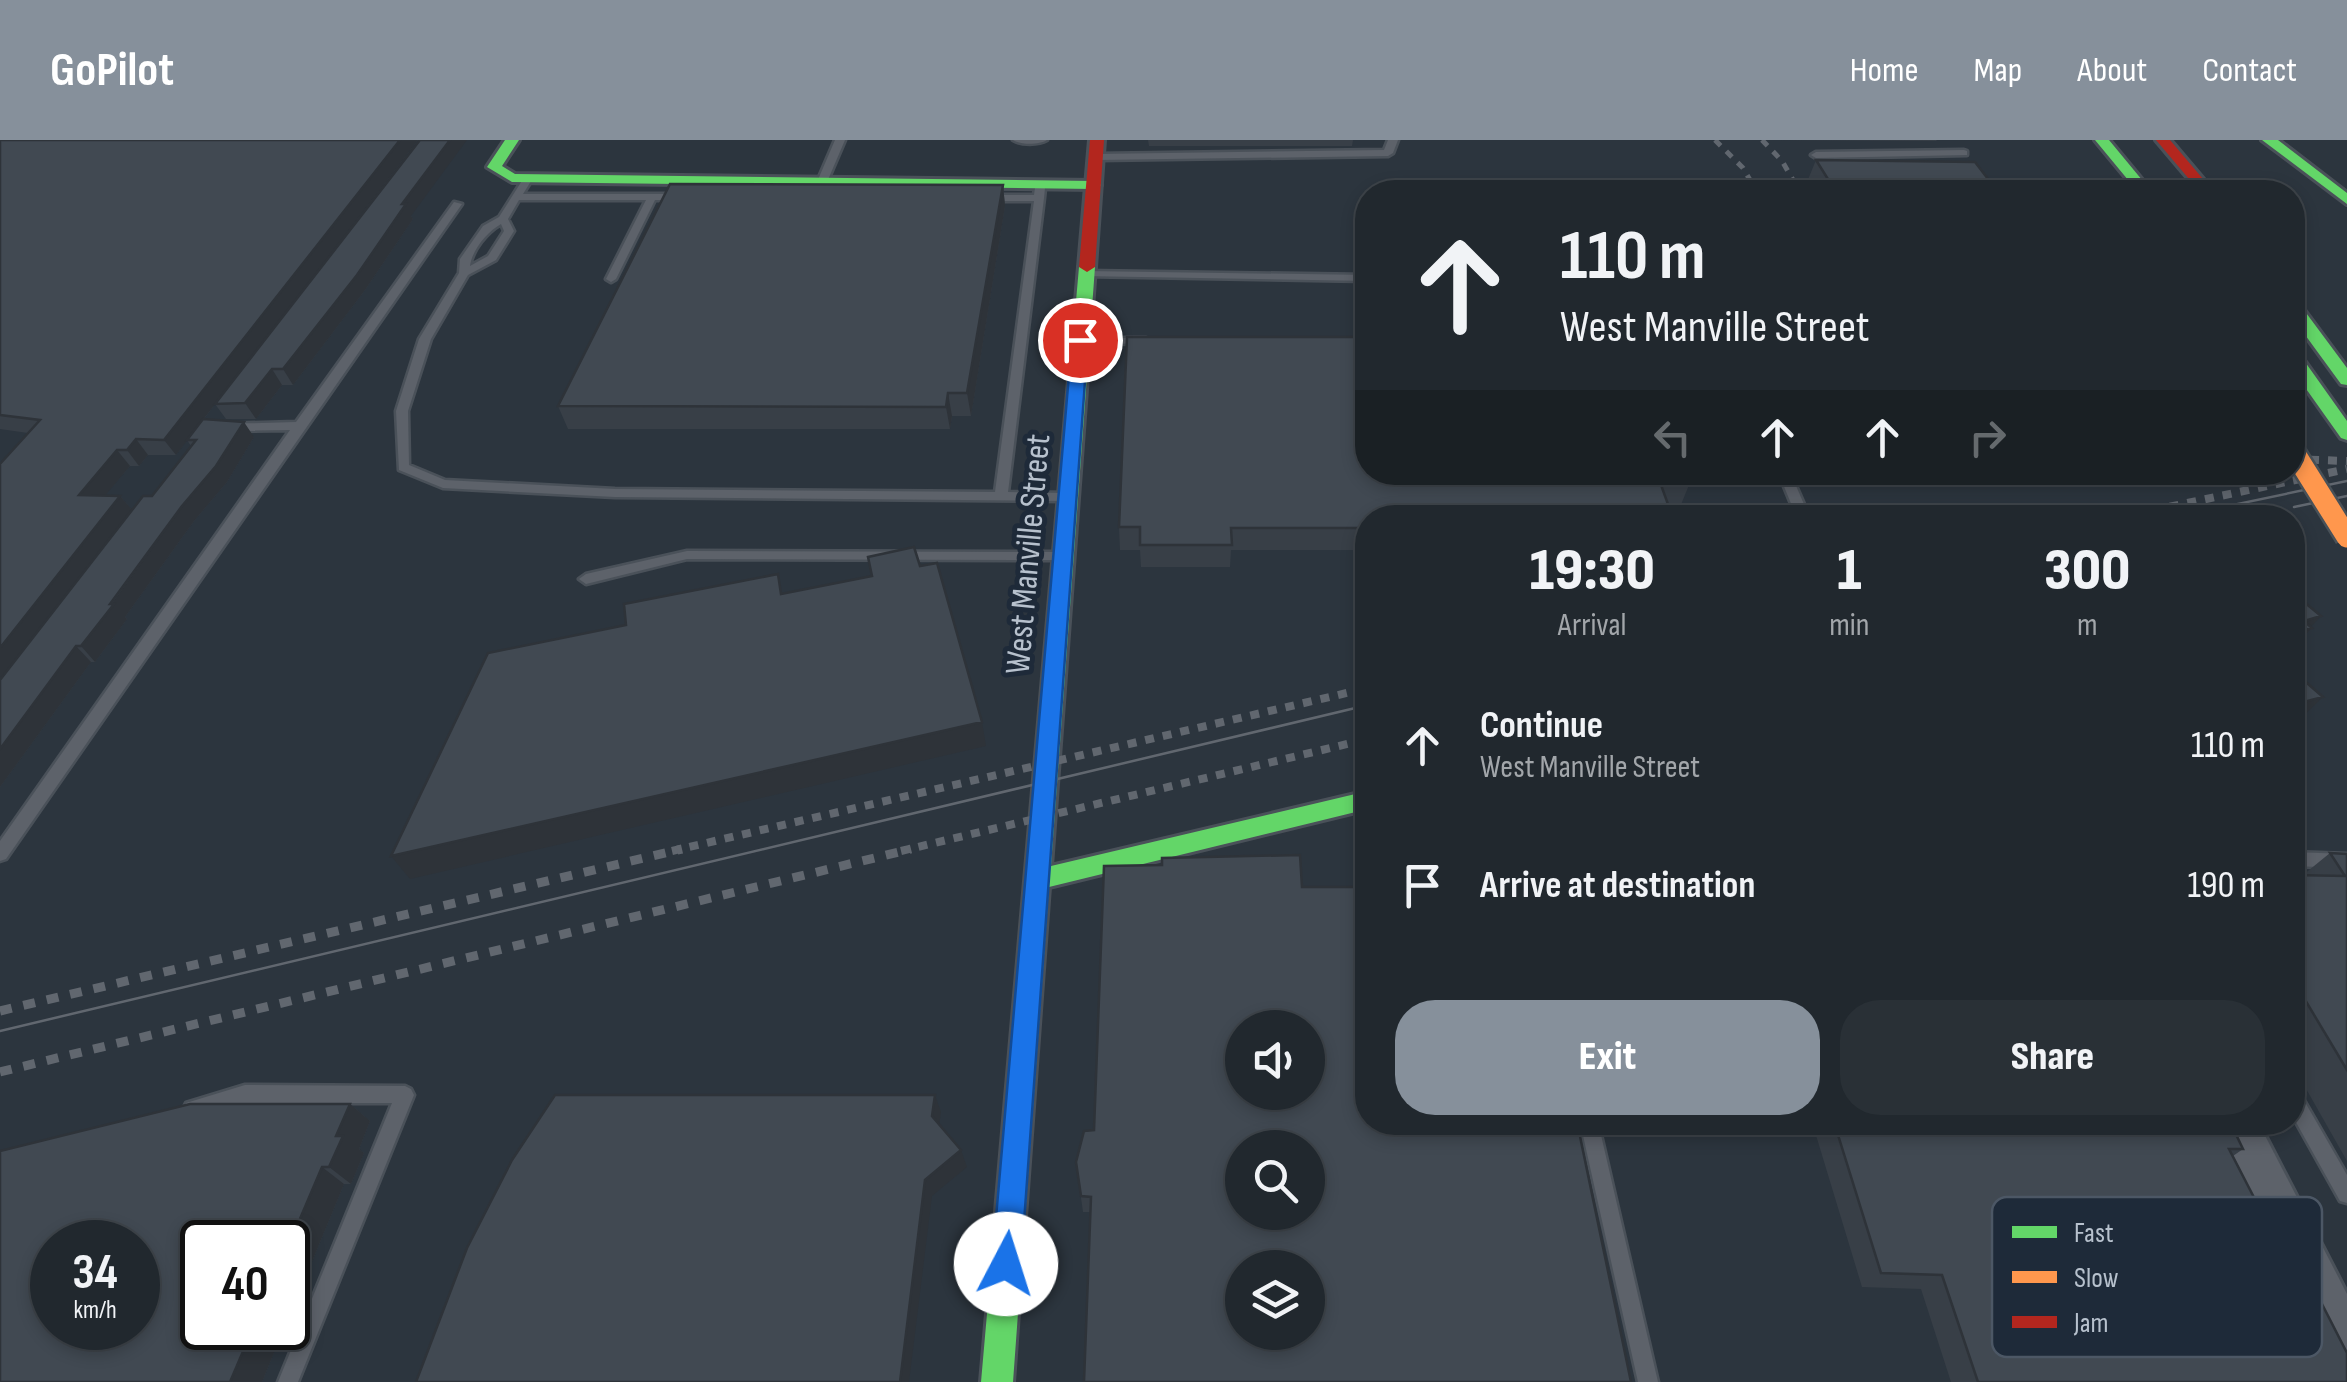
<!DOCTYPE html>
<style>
:root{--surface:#21282e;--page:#293036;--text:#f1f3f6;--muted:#a2a6aa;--line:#3e444a;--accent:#86909b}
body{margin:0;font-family:"Sofia Sans Condensed",sans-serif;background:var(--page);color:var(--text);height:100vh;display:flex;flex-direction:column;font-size:38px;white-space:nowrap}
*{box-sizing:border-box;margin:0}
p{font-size:32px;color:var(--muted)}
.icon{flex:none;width:55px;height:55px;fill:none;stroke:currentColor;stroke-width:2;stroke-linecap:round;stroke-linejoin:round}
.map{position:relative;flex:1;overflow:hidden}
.details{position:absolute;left:1355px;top:365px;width:950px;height:630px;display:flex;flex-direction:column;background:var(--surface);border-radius:40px;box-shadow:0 5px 15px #0003,0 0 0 2px var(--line)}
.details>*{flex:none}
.guide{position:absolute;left:1355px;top:40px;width:950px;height:305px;border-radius:40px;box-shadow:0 5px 15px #0003,0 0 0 2px var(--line);background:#21282e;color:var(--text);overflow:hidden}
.buttons{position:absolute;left:1225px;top:870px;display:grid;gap:20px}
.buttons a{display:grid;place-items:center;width:100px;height:100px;border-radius:50%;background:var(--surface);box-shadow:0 5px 15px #0003,0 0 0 2px var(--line);font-size:50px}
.speed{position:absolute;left:30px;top:1080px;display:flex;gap:20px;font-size:50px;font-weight:700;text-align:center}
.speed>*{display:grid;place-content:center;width:130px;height:130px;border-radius:50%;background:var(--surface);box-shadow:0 5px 15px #0003,0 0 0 2px var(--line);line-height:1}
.speed small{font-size:25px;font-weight:400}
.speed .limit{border:5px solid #111;border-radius:15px;background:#fff;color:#111}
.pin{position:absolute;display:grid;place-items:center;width:85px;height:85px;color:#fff;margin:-42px;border:5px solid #fff;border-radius:50%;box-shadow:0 2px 10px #0007}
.me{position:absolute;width:110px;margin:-55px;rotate:5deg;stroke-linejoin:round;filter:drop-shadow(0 0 8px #0008)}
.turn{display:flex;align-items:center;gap:35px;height:210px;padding:0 40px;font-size:45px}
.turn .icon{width:130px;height:130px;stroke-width:2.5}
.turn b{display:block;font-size:70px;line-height:85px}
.lanes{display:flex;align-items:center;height:95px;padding:0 40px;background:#0003;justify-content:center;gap:50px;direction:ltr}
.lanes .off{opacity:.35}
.eta{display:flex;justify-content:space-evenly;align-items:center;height:170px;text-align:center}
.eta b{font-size:60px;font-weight:800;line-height:70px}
.primary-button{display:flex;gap:20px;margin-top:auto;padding:20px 40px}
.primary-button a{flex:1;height:115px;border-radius:40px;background:var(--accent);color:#fff;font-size:40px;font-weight:800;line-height:115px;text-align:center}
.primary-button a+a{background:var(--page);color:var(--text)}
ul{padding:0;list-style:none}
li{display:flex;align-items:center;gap:30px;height:140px;padding:0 40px}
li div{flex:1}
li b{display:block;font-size:38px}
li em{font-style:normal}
header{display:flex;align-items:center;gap:60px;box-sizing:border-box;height:140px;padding:0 50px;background:var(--accent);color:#fff}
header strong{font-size:48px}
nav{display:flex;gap:55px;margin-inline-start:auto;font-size:35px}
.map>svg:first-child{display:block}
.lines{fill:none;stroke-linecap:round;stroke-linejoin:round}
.lane-casing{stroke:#4a5159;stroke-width:5}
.street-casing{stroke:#4a5159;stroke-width:6}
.fast-casing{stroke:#4a5159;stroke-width:6}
.jam-casing{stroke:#4a5159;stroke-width:6}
.lane{fill:#5d626a;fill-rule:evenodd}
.street{fill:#5d626a;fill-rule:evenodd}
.fast{fill:#63d668;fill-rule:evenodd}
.jam{fill:#b3261e;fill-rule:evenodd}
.tram{stroke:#61676f;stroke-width:2.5}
.rail-far2{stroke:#61676f;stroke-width:5;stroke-dasharray:8 8;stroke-linecap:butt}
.rail-far1{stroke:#61676f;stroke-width:8;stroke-dasharray:9 9;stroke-linecap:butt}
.rail{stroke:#61676f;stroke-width:9;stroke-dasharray:12 12;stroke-linecap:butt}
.slow-bridge-casing{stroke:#495158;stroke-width:26;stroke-linecap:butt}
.slow-bridge{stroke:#ff974d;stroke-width:21}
.wall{fill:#383f47;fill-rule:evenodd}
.shaded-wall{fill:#2e3339}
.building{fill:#414952;stroke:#2e3339;stroke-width:2.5;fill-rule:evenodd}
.route{fill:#1a73e8;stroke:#114b97;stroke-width:2.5}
.labels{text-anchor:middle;stroke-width:10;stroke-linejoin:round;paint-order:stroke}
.street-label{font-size:35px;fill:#b7c1cd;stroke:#1e2a39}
.key{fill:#1e2a39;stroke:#4c5765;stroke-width:2.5}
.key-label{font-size:28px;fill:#b7c1cd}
</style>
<header>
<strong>GoPilot</strong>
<nav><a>Home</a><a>Map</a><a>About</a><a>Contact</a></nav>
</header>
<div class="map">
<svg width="2347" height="1242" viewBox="0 0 2347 1242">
<rect width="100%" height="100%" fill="#2c353e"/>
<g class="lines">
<g class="lane-casing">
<path id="lane" d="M835,0H845L827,42L819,44L817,42Z
M1013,0H1047C1039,5 1021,5 1013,0Z
M1388,0H1398L1393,13L1388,16L1098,20L1093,17L1098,14L1384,10Z
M1964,10L1967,11V15L1816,18L1811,15L1816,12Z
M525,36L533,38L523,54H680L685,57L680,60H655L616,139L611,142L606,139L646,60H519L508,79L514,91L496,120L468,135L431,199L408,271L409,325L445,340L615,349L995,352L1034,61H988L983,58L988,55H1034L1035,48L1040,45L1045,48L1044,58L1008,352L1066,353L1072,357L1066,361L615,357L443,348L399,330L396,271L419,199L459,133L460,119L483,86L499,77ZM501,84L504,91L488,116L470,126C472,110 487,92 501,84Z
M454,62L462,64L6,719L0,721V701L290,290L228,291L224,290V284L296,282Z
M1086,131L1368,135V141L1082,136L1081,134Z
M1080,198H1146L1152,201L1146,204L1076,203L1074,201Z
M1778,332H1790L1810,378H1797Z
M687,411L1062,412L1069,416L1062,420L687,419L586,444L579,439L586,434Z
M2292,712L2347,714V728L2292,726Z
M245,945L405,946L411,949L414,955L298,1242H278L392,963H245L192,978L186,975L183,969L186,963Z
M2292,948L2298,950L2347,1035V1063L2340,1061L2292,975Z
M1580,982H1598L1658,1242H1638Z"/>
</g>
<g class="street-casing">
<path id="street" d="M2217,982H2258L2347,1154V1222L2331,1216Z"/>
</g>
<g class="fast-casing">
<path id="fast" d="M505,0H519L502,26L515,34L1094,41L1101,45L1094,49L512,42L487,27Z
M2095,0H2109L2152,52H2138Z
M2262,0H2278L2347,53V64Z
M1087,122L1095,127L1051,726L1368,651V669L1049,747L1013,1242H981L1079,127Z
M2292,160L2298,162L2347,228V245L2341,244L2292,177Z
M2292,211L2298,212L2347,281V300L2341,298L2292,229Z"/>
</g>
<g class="jam-casing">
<path id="jam" d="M1090,0H1104L1095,127L1087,132L1079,127Z
M2156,0H2170L2214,52H2200Z"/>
</g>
<use href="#lane" class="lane"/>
<use href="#street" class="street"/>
<use href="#fast" class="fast"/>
<use href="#jam" class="jam"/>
<path class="tram" d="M2294,367L2347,356
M2171,378L2347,341
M0,891L1368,565"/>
<path class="rail-far2" d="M1715,0L1743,28L1757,52
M1762,0L1782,21L1800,52"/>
<path class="rail-far1" d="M2292,319L2347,321
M2117,378L2347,329
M672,711L1368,548
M901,711L1368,599"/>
<path class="rail" d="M0,871L682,709
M0,932L911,709"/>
<g class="slow-bridge-casing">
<path id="slow-bridge" d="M2292,309L2347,397"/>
</g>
<use href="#slow-bridge" class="slow-bridge"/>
</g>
<path class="wall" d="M0,0H418L271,192L411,76L413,79L365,150L293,245H282L256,279H226L215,264L204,279L254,297L227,342L194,381L125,477L127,479L95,522H91L0,647V323L28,293L0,289ZM187,300L191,306L152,356L132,370L120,356L105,355L130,326H139L148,315H176Z
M1148,0H1353L1352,6H1149Z
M1780,0H1937L1936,1Z
M1816,20L1998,52H1814L1807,42Z
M1003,45L1005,66L971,276H952L950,289H568L558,266Z
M1368,197L1689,345L1680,367L1368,378V410H1231L1230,427H1141L1140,410H1120L1119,387Z
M2330,713L2347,714V1021L2292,924V735H2303Z
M1300,715L1090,1072H1083L1076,1022L1094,990L1162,725Z
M350,964L370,981L359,1009L364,1013L351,1044H344L288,1180V1102L202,1188H284L262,1242H0Z
M1812,982H2230L2243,1009L2233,1016L2347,1242H1951L1921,1149L1862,1147Z"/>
<path class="shaded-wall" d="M400,0H418L176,315L164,300Z
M450,0H467L411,76L413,79L365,150L293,245L283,229Z
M1003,45L1005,66L971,276L967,253Z
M272,229L282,245L256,279L245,263Z
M948,253L952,276L950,289L946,267Z
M244,282L254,297L227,342L194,381L125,477L127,479L95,522L81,506Z
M136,299L148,315L139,326L127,310Z
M117,310L130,326L92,371L79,355Z
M120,356L133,371L0,544V508Z
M2321,476L2309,489L2312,488L2292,508V493L2304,481Z
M76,506L91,522L0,647V609Z
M2323,557L2300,579L2292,581V565Z
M982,582L986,606L410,739L391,716Z
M935,955L941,972L938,993L932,976Z
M350,964L370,981L359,1009L364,1013L351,1044L329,1027L336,996Z
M961,1010L967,1027L932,1056L909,1242H900L925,1040Z
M322,1027L344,1044L288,1180V1107Z
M253,1188H284L262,1242H230Z"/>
<path class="building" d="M0,0H400L164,300L136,299L127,310H117L79,355L120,356L0,508V324L40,280L0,275Z
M420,0H450L402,64H406L357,135L283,229H272L245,263L215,264Z
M1816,20L1975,22L1998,52H1836Z
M670,44L1003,45L967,253H948L946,267L558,266Z
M1127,197H1368V332H1684L1689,345H1661L1673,378H1368V388H1231L1232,405H1140V387H1119Z
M203,279L244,282L216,326L182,366L110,464H114L81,506H76L0,609V540L143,356H152L196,300H187Z
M914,407L920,426L937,423L982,582L391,716L488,513L626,485L624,464L778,434L781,454L872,436L868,417Z
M2292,452L2321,476L2304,481L2312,488L2292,493Z
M2292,530L2323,557L2292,565Z
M2330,713L2347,714V930L2292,838V735L2345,736Z
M1300,715L1302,747H1368V982H1577L1631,1242H1084L1091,1057L1081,1056L1076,1022L1084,991L1094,990L1104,726L1162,725V718ZM1242,888H1308V952H1242ZM1242,1008H1308V1072H1242ZM1242,1128H1308V1192H1242Z
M555,955H935L932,976L961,1010L925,1040L900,1242H416L467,1108L512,1020Z
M190,964H350L336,996H343L329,1027H322L288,1107V1102H202V1188H253L230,1242H0V1011ZM52,1102H138V1188H52Z
M1834,982H2230L2243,1009H2229L2261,1071L2275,1072L2347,1213V1242H1978L1942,1135L1881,1133Z"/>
<path class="route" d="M1080,195L1088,200L1021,1124L1017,1135L1006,1139L996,1135L992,1124L1072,200Z"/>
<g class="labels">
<g class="street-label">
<text transform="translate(1027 414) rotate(-85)" y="12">West Manville Street</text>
</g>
</g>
<rect x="1992" y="1057" width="330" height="160" rx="15" class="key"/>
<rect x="2012" y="1086" width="45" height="12" fill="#63d668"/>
<rect x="2012" y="1131" width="45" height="12" fill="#ff974d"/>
<rect x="2012" y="1176" width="45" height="12" fill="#b3261e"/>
<g class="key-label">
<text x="2074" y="1102">Fast</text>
<text x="2074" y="1147">Slow</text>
<text x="2074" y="1192">Jam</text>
</g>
</svg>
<div class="buttons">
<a><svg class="icon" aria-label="sound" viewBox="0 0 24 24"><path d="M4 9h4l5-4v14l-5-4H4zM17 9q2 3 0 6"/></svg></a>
<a><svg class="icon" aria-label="search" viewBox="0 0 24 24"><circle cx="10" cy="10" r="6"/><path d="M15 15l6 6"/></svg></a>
<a><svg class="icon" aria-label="layers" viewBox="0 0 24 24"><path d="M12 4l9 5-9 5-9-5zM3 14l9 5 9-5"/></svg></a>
</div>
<div class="speed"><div>34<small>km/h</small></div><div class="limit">40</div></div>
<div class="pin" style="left:1080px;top:200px;background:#d93025"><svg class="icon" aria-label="arrive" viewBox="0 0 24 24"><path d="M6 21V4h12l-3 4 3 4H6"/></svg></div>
<svg class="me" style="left:1006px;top:1124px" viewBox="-20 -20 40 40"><circle r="19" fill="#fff"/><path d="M0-13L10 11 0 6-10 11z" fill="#1a73e8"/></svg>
<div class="guide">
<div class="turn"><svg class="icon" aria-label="ahead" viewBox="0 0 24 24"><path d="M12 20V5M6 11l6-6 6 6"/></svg><div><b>110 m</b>West Manville Street</div></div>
<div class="lanes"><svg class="icon off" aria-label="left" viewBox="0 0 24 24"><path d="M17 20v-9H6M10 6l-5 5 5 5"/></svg><svg class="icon" aria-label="ahead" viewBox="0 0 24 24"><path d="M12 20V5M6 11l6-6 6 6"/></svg><svg class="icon" aria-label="ahead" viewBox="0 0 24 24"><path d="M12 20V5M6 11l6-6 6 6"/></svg><svg class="icon off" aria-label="right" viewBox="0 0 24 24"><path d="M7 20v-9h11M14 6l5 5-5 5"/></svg></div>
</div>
<section class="details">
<div class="eta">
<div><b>19:30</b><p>Arrival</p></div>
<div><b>1</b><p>min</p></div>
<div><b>300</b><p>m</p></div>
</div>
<ul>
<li><svg class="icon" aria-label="ahead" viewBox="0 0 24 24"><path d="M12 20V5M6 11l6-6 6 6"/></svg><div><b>Continue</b><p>West Manville Street</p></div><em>110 m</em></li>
<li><svg class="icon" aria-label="arrive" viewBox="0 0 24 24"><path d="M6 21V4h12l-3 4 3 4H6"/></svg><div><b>Arrive at destination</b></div><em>190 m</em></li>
</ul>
<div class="primary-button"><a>Exit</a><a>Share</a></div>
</section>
</div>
